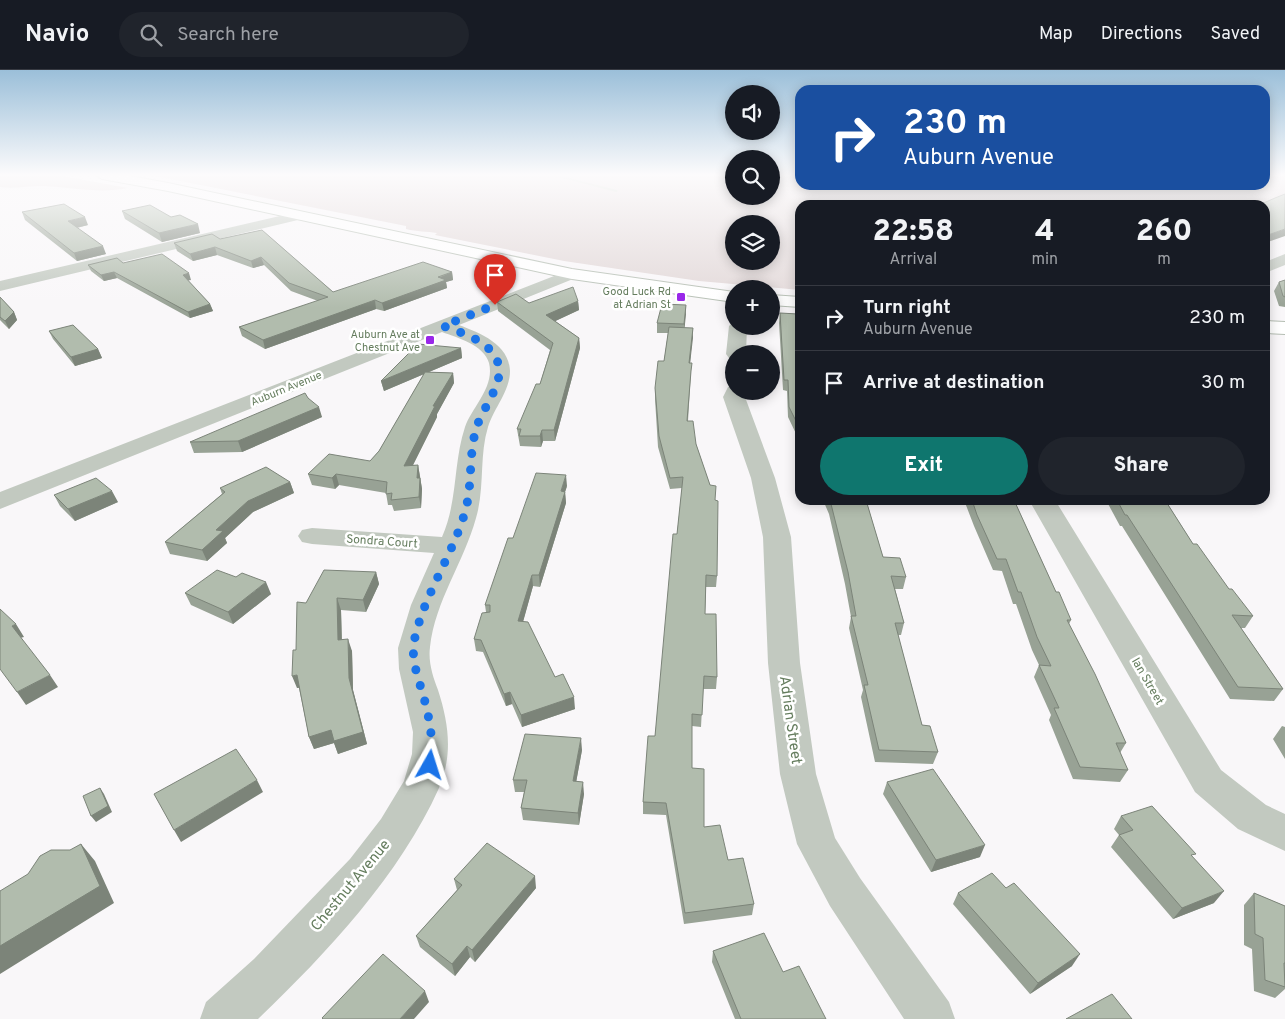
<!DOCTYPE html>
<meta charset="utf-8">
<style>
:root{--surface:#171b24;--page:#20242c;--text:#f1f3f6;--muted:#9ea1a6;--line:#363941;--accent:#0f766e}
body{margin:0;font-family:Overpass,sans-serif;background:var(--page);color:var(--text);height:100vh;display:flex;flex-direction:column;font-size:19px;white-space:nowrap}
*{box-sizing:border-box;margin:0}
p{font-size:16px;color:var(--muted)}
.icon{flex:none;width:28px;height:28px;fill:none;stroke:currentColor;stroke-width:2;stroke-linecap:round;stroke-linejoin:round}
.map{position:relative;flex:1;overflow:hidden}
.sheet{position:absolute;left:795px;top:130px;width:475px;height:305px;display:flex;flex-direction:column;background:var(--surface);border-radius:15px;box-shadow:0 2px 12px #0003}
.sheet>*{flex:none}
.hud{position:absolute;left:795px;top:15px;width:475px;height:105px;border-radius:15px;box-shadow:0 2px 12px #0003;background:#1a4fa0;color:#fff;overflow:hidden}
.fabs{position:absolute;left:725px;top:15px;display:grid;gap:10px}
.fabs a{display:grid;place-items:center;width:55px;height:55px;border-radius:50%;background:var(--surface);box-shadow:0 2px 12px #0003;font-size:25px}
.pin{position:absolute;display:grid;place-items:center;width:42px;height:42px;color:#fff;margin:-51px -21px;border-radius:50% 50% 50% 0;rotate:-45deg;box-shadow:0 0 5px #0007}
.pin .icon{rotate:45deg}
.me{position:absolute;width:55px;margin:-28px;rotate:6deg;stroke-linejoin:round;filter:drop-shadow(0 0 4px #0008)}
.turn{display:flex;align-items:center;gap:18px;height:105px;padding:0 25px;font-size:22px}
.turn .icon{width:65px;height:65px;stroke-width:2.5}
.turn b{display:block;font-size:35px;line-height:42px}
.eta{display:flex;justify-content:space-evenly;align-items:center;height:85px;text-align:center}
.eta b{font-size:30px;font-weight:800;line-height:35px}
.primary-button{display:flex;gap:10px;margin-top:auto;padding:10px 25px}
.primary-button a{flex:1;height:58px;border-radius:30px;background:var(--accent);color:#fff;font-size:20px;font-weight:800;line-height:58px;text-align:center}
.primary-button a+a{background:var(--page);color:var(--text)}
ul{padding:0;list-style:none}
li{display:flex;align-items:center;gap:15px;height:65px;padding:0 25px;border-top:1px solid var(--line)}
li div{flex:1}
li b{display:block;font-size:19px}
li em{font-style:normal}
header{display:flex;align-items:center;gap:30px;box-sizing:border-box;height:70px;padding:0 25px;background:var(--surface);border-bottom:1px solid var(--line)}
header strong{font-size:24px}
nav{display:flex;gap:28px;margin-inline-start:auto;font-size:18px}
.search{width:350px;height:45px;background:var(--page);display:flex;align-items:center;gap:12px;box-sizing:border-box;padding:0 18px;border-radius:28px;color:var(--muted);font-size:19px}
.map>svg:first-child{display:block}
.green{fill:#e2d8d8;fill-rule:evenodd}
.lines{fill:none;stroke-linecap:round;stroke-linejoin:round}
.stream{fill:#c7d0c2;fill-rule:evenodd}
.major-casing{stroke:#b5beb3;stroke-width:2}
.minor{fill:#c2c9c0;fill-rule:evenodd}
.major{fill:#fff;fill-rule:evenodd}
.wall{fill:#98a295}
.shaded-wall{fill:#7c8479}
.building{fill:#b1bcad;stroke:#7c8479}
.route{stroke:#1a73e8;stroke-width:9;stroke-dasharray:0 16.2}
.poi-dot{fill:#9927e9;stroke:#fff;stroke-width:2}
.labels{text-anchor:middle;stroke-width:5;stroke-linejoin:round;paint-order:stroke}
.far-poi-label{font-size:11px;fill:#657d5e;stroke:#fff;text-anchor:end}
.far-street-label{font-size:11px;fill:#657d5e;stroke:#fff}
.street-label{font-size:12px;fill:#657d5e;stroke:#fff}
.near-street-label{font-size:15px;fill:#657d5e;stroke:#fff}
</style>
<header>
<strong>Navio</strong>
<div class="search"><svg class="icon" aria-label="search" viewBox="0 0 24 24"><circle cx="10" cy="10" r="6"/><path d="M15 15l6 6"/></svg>Search here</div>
<nav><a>Map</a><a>Directions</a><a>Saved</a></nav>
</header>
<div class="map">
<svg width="1285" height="949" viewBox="0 0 1285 949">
<rect width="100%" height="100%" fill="#f9f7f9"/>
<path class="green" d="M0,105H57L128,118C100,124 71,117 43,116C28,116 14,119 0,117Z
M150,105H734V126H771V105H800V115H1265V105H1285V131L1265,135H800V220L699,211L564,191L435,165L437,163C427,161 417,162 406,159V156ZM734,154H771V191H734Z"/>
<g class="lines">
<path class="stream" d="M557,105L617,120L618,121L616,122L551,105Z"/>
<g class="major-casing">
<path id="major" d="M96,105H125L168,113L572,199L734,222V232L572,209L168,121L102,109Z
M771,225L800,227V237L771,235Z
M1265,251L1285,252V264L1265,263Z"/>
</g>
<path class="minor" d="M297,142L302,143L304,146L302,149L0,221V211Z
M1285,184V195L1265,203V192Z
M572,199L578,201L580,204L578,207L459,255C480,263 509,274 510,301C510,321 494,338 488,357C479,386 485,418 476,448C464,492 435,531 430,577C428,592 433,607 438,620C449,654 453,685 439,718C400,805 326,884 258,949H200L206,932L254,889L350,789L381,749L404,711L412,684L413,662L399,599L398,578L411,535L434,483L312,474L302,472L298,466L302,460L312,458L442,467C458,431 453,393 465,357C472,337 495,317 489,293C484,275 458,268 442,262L0,439V422Z
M734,251V256H747L746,284H734V289L729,288L726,284L729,256Z
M734,315V321H746L745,327L775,408L791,467L800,593L816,704L835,768L860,808L949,932L955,949H904L830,836L797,774L780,704L768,593L763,467L751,408L723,327L728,317Z
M1029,430H1055L1221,700L1266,735L1285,744V781L1238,759L1195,722Z"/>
<use href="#major" class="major"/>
</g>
<path class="wall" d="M122,141L171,147L200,163L162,172L125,149Z
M22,142L88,155L77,158L106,184L77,191L25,150Z
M262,160L333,222L452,202L453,210L446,212L447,218L384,241L376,239L265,279L242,266L239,257L318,231L291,221L264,195L253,198L217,185L193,191L177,181L174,173L220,169Z
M123,193L191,210H188L210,234L213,241L190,248L117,208L104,211L91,201L88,195Z
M1285,210V237L1279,236L1274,221L1279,212Z
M0,227L14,242L17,250L9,259L0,250Z
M578,231L579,240L555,251L579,268L580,278L555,371H543L541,377L520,376L517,359L540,314L550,280L498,241L497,232L529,233Z
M686,235L684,258H693L690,293L691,301L688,351L696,374L715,430L717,506L716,517H706L705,544L717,607L716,619H703L701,657L692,656V698L704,757L728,790L754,834L752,845L684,854L666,745L643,744V732L655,666L682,418L670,419L658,377L655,329V318L664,291L668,263H657V253Z
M780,243L800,248V372L788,347L787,321L783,320L779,253Z
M49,261L98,279L102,288L75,296L53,269Z
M461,278L462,288L429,302L453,303L454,313L437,344V347L413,395H418L420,406L422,419L421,438L394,441L392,435H388L386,423L339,415L335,419L312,415L308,404L370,391L379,381L424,304L384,321L381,311Z
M308,328L322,347L242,382L194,383L190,372Z
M290,412L294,423L253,442L225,468L227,473L207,491L170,484L165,472L222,424L220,418Z
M567,416L565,422L566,433L540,517L533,516L523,551L555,607L575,639L522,657L512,634L506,636L483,582L476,581L474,569L486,542L485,535L513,468Z
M54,425L118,432L75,451L60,436Z
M823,430H866L883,487L906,507L903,519H895L904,553L901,565H898L922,655L938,682L933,694L875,692L861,627L863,620L849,558L851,547L845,514L829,444Z
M964,430H1014L1056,522L1071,550L1069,554L1126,673L1120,683L1128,700L1120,712L1073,709L1049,650L1051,645L1034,607L1039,595L1032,580L1016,534H1013L1002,501L993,500L974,456Z
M1106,430H1165L1193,474L1229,519L1253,546L1245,558H1241L1283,619L1274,631L1230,629L1122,456H1120Z
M376,502L379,514L366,542L341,540L342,570L352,581L353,620L367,674L338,684L334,673L314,679L309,667L299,618H297L296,580L306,533Z
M185,523L271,524L233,554L191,535Z
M1282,656L1285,657V689L1273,669Z
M582,680L576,712L584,724L579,755L523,750L521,738L524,722H515L513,710Z
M887,712L980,787L931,802L883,724Z
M1121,746L1193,788L1214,833L1173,849L1111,777L1119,765L1114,759Z
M454,809L536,818L475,892L470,887L455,906L420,877L416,866L457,820Z
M958,823L1072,896L1030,924L953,834Z
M1254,823L1285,836V919L1275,928L1254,921L1252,879L1244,875V835Z
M713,881L783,902L826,949H735L712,892Z"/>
<path class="shaded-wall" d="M85,147L88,155L71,159L68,151Z
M198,154L200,163L162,172L159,163Z
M1285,159V166L1265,173V166Z
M103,176L106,184L77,191L74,183Z
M215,177L217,185L193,191L190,184Z
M261,187L264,195L253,198L251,191Z
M114,202L117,208L104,211L101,205Z
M452,202L453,210L446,212L447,218L384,241L382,233Z
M189,203L191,210L186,211L183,205Z
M375,230L376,239L265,279L263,270Z
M578,231L579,240L547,255L546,245Z
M210,234L213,241L190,248L188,242Z
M686,235V244L684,264V254Z
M14,242L17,250L9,259L5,251Z
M693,258V268L689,303V293Z
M579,268L580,278L555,371L554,360Z
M461,278L462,288L384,321L381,311Z
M98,279L102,288L75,296L71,287Z
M453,303L454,313L437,344V347L407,407L404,396L433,336Z
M319,337L322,347L242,382L238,371Z
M542,360L543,371L541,377L540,366Z
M418,395L422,419L421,438L419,427L417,408Z
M336,404L339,415L335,419L332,408Z
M566,405L567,416L565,422L566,433L540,517L539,505L561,421Z
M290,412L294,423L253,442L225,468L227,473L207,491L202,480L216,460L248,431Z
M112,421L118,432L75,451L68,439Z
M376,502L379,514L366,542L363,530Z
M532,505L533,516L520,563L518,551Z
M266,512L271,524L233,554L228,542Z
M337,528L341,540L342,583L338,570Z
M16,554L24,567L20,568L12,556Z
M348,569L352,581L353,620L367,674L338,684L334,673L314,679L309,667L331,660L349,608Z
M50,605L58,617L26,635L17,622Z
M297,605L302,617L297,618L292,606Z
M510,622L512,634L506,636L504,624Z
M574,627L575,639L522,657L521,645Z
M581,668L582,680L574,724L573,711Z
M257,710L263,722L181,772L174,760Z
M583,712L584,724L579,755L578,743Z
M100,718L104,724L112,742L96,752L91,746Z
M81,774L95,791L114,833L0,904V876Z
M985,775L980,787L931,802L936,790Z
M535,806L536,818L475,892L472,880Z
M1224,821L1214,833L1173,849L1182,838Z
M467,876L470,887L455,906L452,894Z
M1080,884L1072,896L1030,924L1038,913Z
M425,921L429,932L414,949H400Z"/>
<path class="building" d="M1285,124V159L1265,166V135H1259L1275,128Z
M64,134L85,147L68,151L103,176L74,183L22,142Z
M150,135L171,147L180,145L198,154L159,163L122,141Z
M262,160L333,222L423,192L452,202L438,207L446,210L382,233L375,230L263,270L239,257L328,227L289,213L261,187L251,191L215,177L190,184L174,173L212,164L220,169Z
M162,184L189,203L183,205L210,234L188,242L114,202L101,205L88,195L117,188L123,193Z
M1285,210V227L1283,226L1279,212Z
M573,217L578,231L546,245L579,268L554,360H542L540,366H519L521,359H517L536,314H540L553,273L497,232L516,224L529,233Z
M0,227L14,242L5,251L0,247Z
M662,234L686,235L684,254L657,253Z
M780,243L798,244L799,247L800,248V359L789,337L788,310H784Z
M73,255L98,279L71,287L49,261Z
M669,257L693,258L689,293H692L691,301L687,351H693L696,374L710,415L716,416L715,430L718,431L717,506L706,505L705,544H716L717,607L704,606L702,645L692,644V698L704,699V757L720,755L728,790L743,788L754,834L685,843L666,733L643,732L648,666H655L656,655L673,464H677L683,407L670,408L659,366L655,318L658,291H664Z
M418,274L461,278L381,311Z
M425,302L453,303L433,336H435L404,396L418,395L417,408H420L419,427L391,430L392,423L386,424L387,412L336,404L332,408L308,404L329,384L370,391L379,381Z
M305,323L308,328L319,337L238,371L190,372Z
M266,397L290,412L248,431L216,460L223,461L202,480L165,472L225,422L220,418Z
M536,403L566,405L561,421L565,422L539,505H532L518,551L528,552L555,607L563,604L574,627L521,645L510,622L504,624L481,570L474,569L482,543L490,542V535H485L508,468H513Z
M96,408L112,421L68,439L54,425Z
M830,430H866L883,487L900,488L906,507L891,506L904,553H895L922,655L930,656L938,682L879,680L864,615H868L851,546H856L848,502Z
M972,430H1014L1056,522H1059L1071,550H1067L1095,604L1126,673H1116L1128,700L1080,697L1054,638H1059L1039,595L1051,596L1037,567L1021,522H1018L1006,489H997L977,445Z
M1117,430H1165L1193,474H1197L1229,519H1232L1253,546L1232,545L1283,619L1238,617L1127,445H1125Z
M217,500L236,507L242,503L266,512L228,542L185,523Z
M324,500L376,502L363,530L337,528L338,570L348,569L349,608L363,662L334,671L331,660L309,667L297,605L292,606L293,580H296L297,532L306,533Z
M0,539L16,554L12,556L50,605L17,622L0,599Z
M525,664L581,668L573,711L583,712L578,743L521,738L527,710H513Z
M236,679L257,710L174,760L154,724Z
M933,699L985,775L936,790L887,712Z
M100,718L108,736L91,746L83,726Z
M1152,736L1196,784L1191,785L1224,821L1182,838L1119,765L1133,760L1121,746Z
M487,773L535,806L472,880L467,876L452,894L416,866L462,815L454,809Z
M81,774L100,816L0,876V821L28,804L40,786L51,780H70Z
M992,803L1006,818L1014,813L1080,884L1038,913L958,823Z
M1254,823L1285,836V893H1284L1285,917L1265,910L1263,868L1255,864Z
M764,863L783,902L799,896L826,949H741L713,881Z
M383,884L425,921L400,949H323L322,948Z
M1112,924L1132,949H1066Z"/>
<linearGradient id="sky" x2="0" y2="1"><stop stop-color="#9bbfd9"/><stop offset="0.44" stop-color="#fcfbfc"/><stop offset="1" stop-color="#fcfbfc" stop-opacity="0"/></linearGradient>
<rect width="1285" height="238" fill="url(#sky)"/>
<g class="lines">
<path class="route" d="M430,695C434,672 430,651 424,628C419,610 411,591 414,572C423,526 452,487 465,442C473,414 468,384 477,356C483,338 505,311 498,293C491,271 462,263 443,256L495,235"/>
</g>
<g class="poi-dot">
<rect x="676" y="222" width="10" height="10" rx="2.5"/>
<rect x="425" y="265" width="10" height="10" rx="2.5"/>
</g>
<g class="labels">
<g class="far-poi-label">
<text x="671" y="225">Good Luck Rd<tspan x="671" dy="13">at Adrian St</tspan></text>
<text x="420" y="268">Auburn Ave at<tspan x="420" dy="13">Chestnut Ave</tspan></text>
</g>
<g class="far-street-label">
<text transform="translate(286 318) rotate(-22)" y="4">Auburn Avenue</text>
</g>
<g class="street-label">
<text transform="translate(382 471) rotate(4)" y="4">Sondra Court</text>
<text transform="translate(1148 611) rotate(60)" y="4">Ian Street</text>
</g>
<g class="near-street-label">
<text transform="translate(791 650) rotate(82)" y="5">Adrian Street</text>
<text transform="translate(350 815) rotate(-50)" y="5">Chestnut Avenue</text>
</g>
</g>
</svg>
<div class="fabs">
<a><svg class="icon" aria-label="sound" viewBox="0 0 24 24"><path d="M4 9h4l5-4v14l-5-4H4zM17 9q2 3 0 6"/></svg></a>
<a><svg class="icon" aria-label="search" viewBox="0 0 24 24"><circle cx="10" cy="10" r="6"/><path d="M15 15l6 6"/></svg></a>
<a><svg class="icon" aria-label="layers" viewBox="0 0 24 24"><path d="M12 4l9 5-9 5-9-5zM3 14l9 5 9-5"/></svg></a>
<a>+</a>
<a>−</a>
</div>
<div class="pin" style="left:495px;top:235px;background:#d93025"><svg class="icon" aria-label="arrive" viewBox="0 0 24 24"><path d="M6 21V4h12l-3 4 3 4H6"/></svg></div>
<svg class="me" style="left:430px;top:695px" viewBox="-20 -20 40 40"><path d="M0-17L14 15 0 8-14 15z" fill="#1a73e8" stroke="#fff" stroke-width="4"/></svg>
<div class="hud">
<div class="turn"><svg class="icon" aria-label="right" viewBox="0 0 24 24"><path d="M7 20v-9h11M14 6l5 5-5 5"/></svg><div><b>230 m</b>Auburn Avenue</div></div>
</div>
<section class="sheet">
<div class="eta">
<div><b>22:58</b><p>Arrival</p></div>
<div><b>4</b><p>min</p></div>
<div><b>260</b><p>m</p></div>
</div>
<ul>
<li><svg class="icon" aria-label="right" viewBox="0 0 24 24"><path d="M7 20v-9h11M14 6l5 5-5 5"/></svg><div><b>Turn right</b><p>Auburn Avenue</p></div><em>230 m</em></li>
<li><svg class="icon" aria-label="arrive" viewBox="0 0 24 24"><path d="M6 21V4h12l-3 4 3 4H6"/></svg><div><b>Arrive at destination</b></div><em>30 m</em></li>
</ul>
<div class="primary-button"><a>Exit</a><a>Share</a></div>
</section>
</div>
